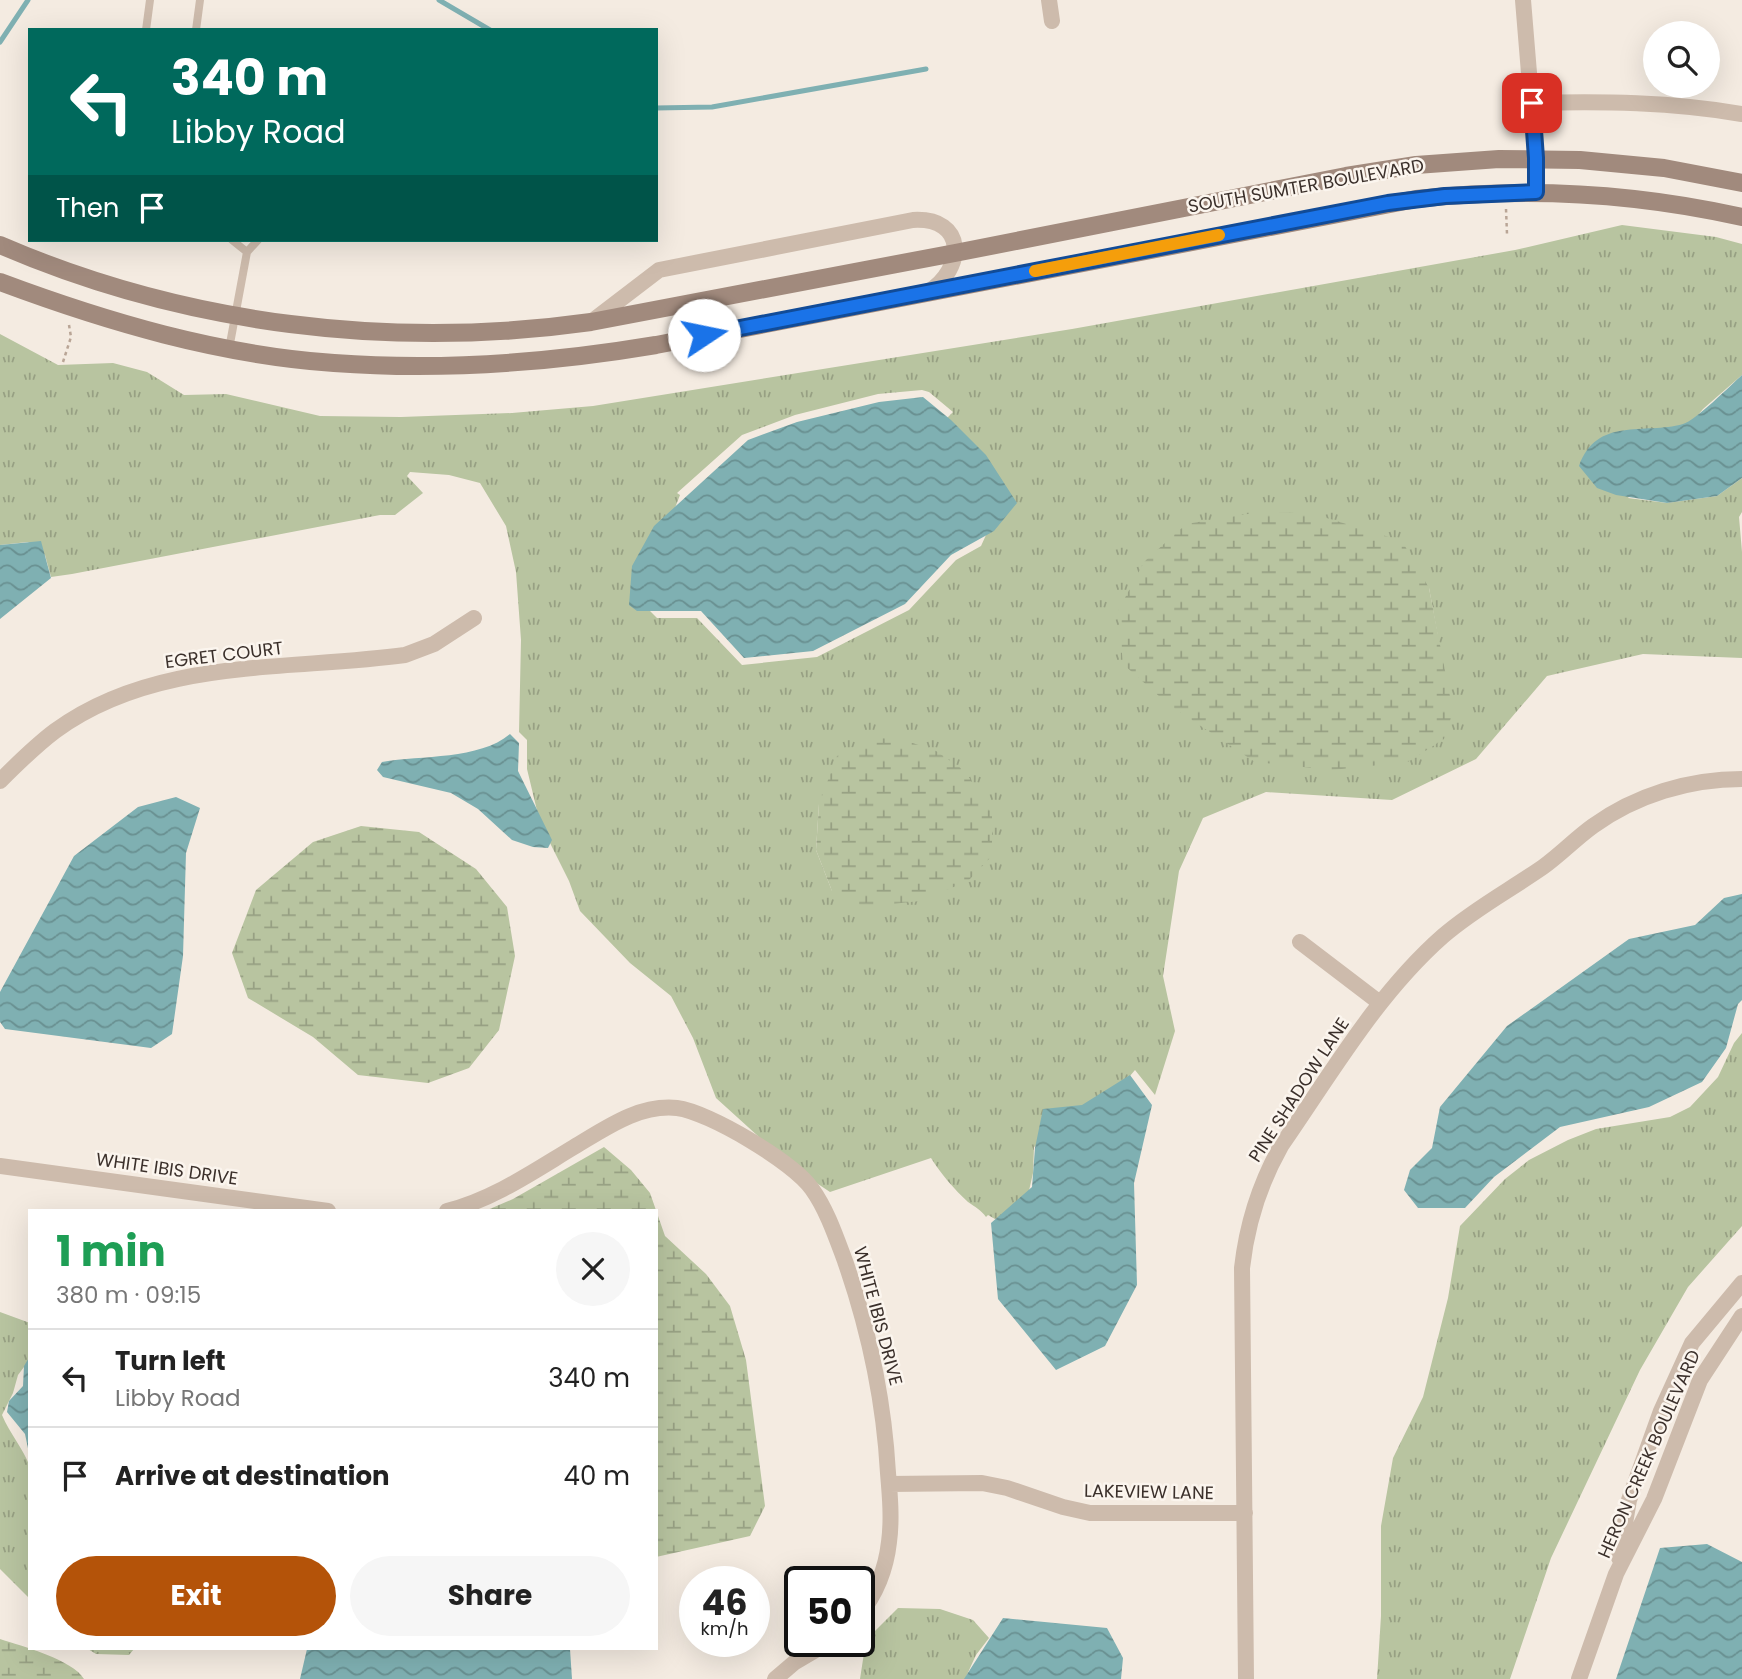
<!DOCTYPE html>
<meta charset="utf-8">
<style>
:root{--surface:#fff;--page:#f6f6f6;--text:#222;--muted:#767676;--line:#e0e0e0;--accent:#b45309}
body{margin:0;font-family:Poppins,sans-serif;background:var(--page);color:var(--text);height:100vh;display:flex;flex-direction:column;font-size:26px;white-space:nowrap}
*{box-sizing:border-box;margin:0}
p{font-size:23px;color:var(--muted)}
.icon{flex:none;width:38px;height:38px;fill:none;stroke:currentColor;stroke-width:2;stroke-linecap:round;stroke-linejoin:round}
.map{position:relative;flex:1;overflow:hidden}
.drawer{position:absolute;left:28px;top:1209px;width:630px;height:441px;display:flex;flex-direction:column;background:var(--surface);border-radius:0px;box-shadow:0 7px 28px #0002}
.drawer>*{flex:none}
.guide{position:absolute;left:28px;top:28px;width:630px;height:214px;border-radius:0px;box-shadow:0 7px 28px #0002;background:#00695c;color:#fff;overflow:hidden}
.fabs{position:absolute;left:1643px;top:21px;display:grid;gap:14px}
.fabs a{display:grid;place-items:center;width:77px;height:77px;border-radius:50%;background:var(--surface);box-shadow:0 7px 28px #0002;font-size:35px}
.speed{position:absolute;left:679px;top:1566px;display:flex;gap:14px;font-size:35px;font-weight:700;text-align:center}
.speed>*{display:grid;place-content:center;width:91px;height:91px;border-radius:50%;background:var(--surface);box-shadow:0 7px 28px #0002;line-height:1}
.speed small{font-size:18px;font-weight:400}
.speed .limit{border:4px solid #111;border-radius:10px;background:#fff;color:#111}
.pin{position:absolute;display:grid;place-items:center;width:60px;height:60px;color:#fff;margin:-30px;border-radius:14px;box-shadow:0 4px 10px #0006}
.me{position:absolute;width:77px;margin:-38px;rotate:79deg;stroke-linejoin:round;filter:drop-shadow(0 0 5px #0008)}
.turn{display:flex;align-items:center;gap:24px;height:147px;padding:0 28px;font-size:32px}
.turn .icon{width:91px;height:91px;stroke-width:2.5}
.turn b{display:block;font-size:49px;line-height:60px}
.then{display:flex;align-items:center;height:66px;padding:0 28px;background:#0003;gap:14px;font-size:26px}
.round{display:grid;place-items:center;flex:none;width:74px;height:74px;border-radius:37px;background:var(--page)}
.headline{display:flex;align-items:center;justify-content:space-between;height:119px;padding:0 28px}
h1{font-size:42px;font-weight:700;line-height:52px;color:#1e9e55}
.action{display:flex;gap:14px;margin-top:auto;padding:14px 28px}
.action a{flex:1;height:80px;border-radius:42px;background:var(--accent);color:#fff;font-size:28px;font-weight:700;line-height:80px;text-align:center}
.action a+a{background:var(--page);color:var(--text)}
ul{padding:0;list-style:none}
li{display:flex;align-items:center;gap:21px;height:98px;padding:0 28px;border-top:2px solid var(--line)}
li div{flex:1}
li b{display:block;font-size:26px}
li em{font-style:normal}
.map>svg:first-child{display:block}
.grass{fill:url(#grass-tufts);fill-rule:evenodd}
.wetland{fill:url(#wetland-marsh)}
.water{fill:url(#water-waves)}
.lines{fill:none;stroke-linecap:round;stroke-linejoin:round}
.stream{stroke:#7fb0b2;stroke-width:5}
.path{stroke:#b9a596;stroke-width:2.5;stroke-dasharray:3.5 3.5;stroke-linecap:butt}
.lane{stroke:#cdbbac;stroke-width:8}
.street{stroke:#cdbbac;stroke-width:16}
.secondary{stroke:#a18a7d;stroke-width:18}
.route-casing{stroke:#114b97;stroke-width:18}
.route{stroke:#1a73e8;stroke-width:12}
.slow{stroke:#f59e0b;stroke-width:12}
.labels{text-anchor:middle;stroke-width:5;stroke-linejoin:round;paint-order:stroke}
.street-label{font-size:18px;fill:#3b302b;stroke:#fbf5ee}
</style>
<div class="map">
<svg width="1742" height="1679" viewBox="0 0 1742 1679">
<defs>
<pattern id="grass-tufts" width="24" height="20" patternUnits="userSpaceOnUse" patternTransform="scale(1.75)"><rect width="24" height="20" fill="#b8c4a0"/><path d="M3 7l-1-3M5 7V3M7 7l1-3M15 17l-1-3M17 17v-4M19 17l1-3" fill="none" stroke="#97a083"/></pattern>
<pattern id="wetland-marsh" width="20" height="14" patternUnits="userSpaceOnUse" patternTransform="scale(1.75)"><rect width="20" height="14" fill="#b8c4a0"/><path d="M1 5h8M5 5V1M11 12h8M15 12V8" fill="none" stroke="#97a083"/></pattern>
<pattern id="water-waves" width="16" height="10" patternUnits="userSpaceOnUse" patternTransform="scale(1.75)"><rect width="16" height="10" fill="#7fb0b2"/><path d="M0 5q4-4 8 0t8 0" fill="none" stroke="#699091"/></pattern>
</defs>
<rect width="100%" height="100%" fill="#f4ebe1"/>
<path class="grass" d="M1622,225L1716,237L1742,244V375L1703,409L1628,498L1667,503L1717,496L1742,478V512L1739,517L1742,552V658L1643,654L1547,676L1476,759L1392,800L1266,792L1203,818L1179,871L1163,976L1175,1031L1155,1095L1135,1070L1124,1083L1034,1147L1033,1173L1026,1204L995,1219L988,1215L986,1217C981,1210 975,1207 968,1202C954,1189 941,1174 931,1158L830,1192L791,1166L716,1098L693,1038L671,996L630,963L580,911L569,881L540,823L527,769V740L519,732L521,640L516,572L506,526L480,483L449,475L410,472L407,476L423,493L395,515H380L72,574L51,577L45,555L28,542L0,545V334L58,365L113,363L147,372L184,395L226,394L320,416L401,417L512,413L593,406L1072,329L1515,250ZM922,390L929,392L953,412L947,418L986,535L981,546L956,560L909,610L817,657L742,665L697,618H657L639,600L680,495L677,493L742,435L795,415L878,394ZM1429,588L1438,637L1332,770ZM819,804L832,891L816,850Z
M1742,1033V1226L1688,1287L1640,1370L1551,1558L1510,1679H1377L1381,1616V1526L1393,1458L1423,1397L1448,1298L1460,1226L1505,1179L1529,1160L1568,1140L1596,1129L1670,1117L1690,1107L1718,1077L1734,1043Z
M0,1312L30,1323V1359L18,1375L13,1393L2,1415C10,1434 23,1448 30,1467V1599L0,1569Z
M898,1608L940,1609L973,1620L989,1638L976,1655L965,1679H860L866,1640Z
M88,1649H134L129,1655L96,1654Z"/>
<path class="wetland" d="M1307,512L1402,541L1429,588L1453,712L1444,739L1408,762L1332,770L1255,762L1169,705L1123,664L1118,611L1144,562L1186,524L1254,513Z
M870,738L901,739L936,751L965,771L992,814V856L968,881L920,901L864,907L832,891L816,850L819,804L837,756Z
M361,826L419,832L476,869L507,907L515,956L499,1030L469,1068L428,1083L358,1075L313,1037L248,998L232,953L256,890L313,842Z
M604,1147L631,1170L650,1193L665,1236L706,1274L730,1306L746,1360L765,1506L750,1536L656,1557V1211H485L513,1199Z
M0,1639C22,1646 73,1660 84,1679H0Z"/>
<path class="water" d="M1742,375V478L1717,496L1667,503L1616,495L1597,488L1579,466C1597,416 1644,435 1683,424C1695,421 1731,385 1742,375Z
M923,397L951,420L986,455L1017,503L994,531L951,555L905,604L813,651L744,658L701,611H637L629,605L632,566L654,526L748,440L797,422L879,402Z
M41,541L51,578L0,619V545Z
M510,734L519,743L518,771L552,840L548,848L533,847L512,840L478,809L451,793L383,777L377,770L382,762C422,755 479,760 510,734Z
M176,797L200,808L186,853L183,956L172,1034L151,1048L5,1029L0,1022V992L74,856L138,807Z
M1742,894V1000L1738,1004L1726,1048L1702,1082L1649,1107L1560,1127L1494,1177L1465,1208H1418L1404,1190L1410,1170L1432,1148L1440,1107L1507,1026L1629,939L1695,925L1724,898Z
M1130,1075L1152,1105L1134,1183L1137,1285L1105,1346L1056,1370L998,1299L991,1223L1032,1187L1035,1148L1043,1109L1082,1105Z
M30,1356V1458L25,1434L7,1412L9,1401L23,1386L24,1366Z
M1707,1544L1742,1562V1679H1616L1660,1548Z
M1003,1618L1107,1628L1123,1658L1121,1679H964Z
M307,1649H570L572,1679H300Z"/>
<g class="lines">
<path class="stream" d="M439,0L490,30
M0,42L28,0
M656,108L712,107L926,69"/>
<path class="path" d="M1506,209L1507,234
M63,362L71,337L69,325"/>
<path class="lane" d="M146,30L150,0
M196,30L200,0
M232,240L247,252
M229,349L247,252L258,240"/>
<path class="street" d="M1049,0L1052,21
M1523,0L1536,158V192
M1532,103C1602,101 1672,102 1742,114
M591,322L659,270L913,220C967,217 965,269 928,292
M0,781C17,764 35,746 55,731C156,657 288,671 405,655L434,644L474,618
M1300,942L1380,1003
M0,1166L328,1211
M447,1211C494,1199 534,1171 574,1147C606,1128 639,1104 677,1108C709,1112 793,1162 812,1189C827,1210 836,1237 845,1261C869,1330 884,1401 888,1473C890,1496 892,1520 889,1542C886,1569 876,1594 859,1615
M889,1484L982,1483L1007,1488L1063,1507L1090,1513H1245
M1619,1558L1629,1500L1661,1411L1692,1343L1742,1283
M775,1679L795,1662L829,1642
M1246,1679L1242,1268C1247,1223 1259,1185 1281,1146C1331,1074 1377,994 1443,936C1474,909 1510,890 1543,867C1561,854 1575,839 1593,826C1636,795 1689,779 1742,779
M1579,1679L1616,1574L1654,1499L1700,1380L1742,1316"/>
<path class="secondary" d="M0,245C185,325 392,350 591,322L955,253L1346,176L1416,165L1499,159L1580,160L1664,168L1742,183
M0,282C107,322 219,355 334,363C442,371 549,363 656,345L1416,199C1526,187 1635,193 1742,217"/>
</g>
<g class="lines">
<g class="route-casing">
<path id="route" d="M704,335L1388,203L1445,196L1536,192V158L1532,103"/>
</g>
<use href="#route" class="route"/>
<path class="slow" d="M1035,271L1219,235"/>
</g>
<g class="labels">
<g class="street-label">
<text transform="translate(1306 186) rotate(-10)" y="6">SOUTH SUMTER BOULEVARD</text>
<text transform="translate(224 655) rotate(-7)" y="6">EGRET COURT</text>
<text transform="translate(1299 1090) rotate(-57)" y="6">PINE SHADOW LANE</text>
<text transform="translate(167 1169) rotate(8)" y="6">WHITE IBIS DRIVE</text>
<text transform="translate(878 1316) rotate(75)" y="6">WHITE IBIS DRIVE</text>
<text transform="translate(1649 1454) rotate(-66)" y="6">HERON CREEK BOULEVARD</text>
<text transform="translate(1149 1492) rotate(1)" y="6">LAKEVIEW LANE</text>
</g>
</g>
</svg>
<div class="fabs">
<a><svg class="icon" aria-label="search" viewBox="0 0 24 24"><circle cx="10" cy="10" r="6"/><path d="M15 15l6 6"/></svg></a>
</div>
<div class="speed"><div>46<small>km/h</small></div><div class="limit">50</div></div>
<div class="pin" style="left:1532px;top:103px;background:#d93025"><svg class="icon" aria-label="arrive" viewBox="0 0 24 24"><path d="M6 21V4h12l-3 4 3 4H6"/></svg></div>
<svg class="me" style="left:704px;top:335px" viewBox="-20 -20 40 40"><circle r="19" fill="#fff"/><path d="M0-13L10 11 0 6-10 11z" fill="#1a73e8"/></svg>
<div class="guide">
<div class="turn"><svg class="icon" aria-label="left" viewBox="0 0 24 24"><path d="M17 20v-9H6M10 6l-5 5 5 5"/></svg><div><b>340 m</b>Libby Road</div></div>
<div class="then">Then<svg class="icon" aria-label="arrive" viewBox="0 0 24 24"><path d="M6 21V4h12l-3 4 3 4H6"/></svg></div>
</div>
<section class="drawer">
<div class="headline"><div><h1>1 min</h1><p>380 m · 09:15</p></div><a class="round"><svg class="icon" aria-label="close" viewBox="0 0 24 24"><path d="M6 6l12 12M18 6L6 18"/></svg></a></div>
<ul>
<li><svg class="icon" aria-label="left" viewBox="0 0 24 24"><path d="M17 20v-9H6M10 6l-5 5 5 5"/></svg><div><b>Turn left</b><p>Libby Road</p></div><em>340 m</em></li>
<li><svg class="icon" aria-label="arrive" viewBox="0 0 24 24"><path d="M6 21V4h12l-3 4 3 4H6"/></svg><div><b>Arrive at destination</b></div><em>40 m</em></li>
</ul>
<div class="action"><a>Exit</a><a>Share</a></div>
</section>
</div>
